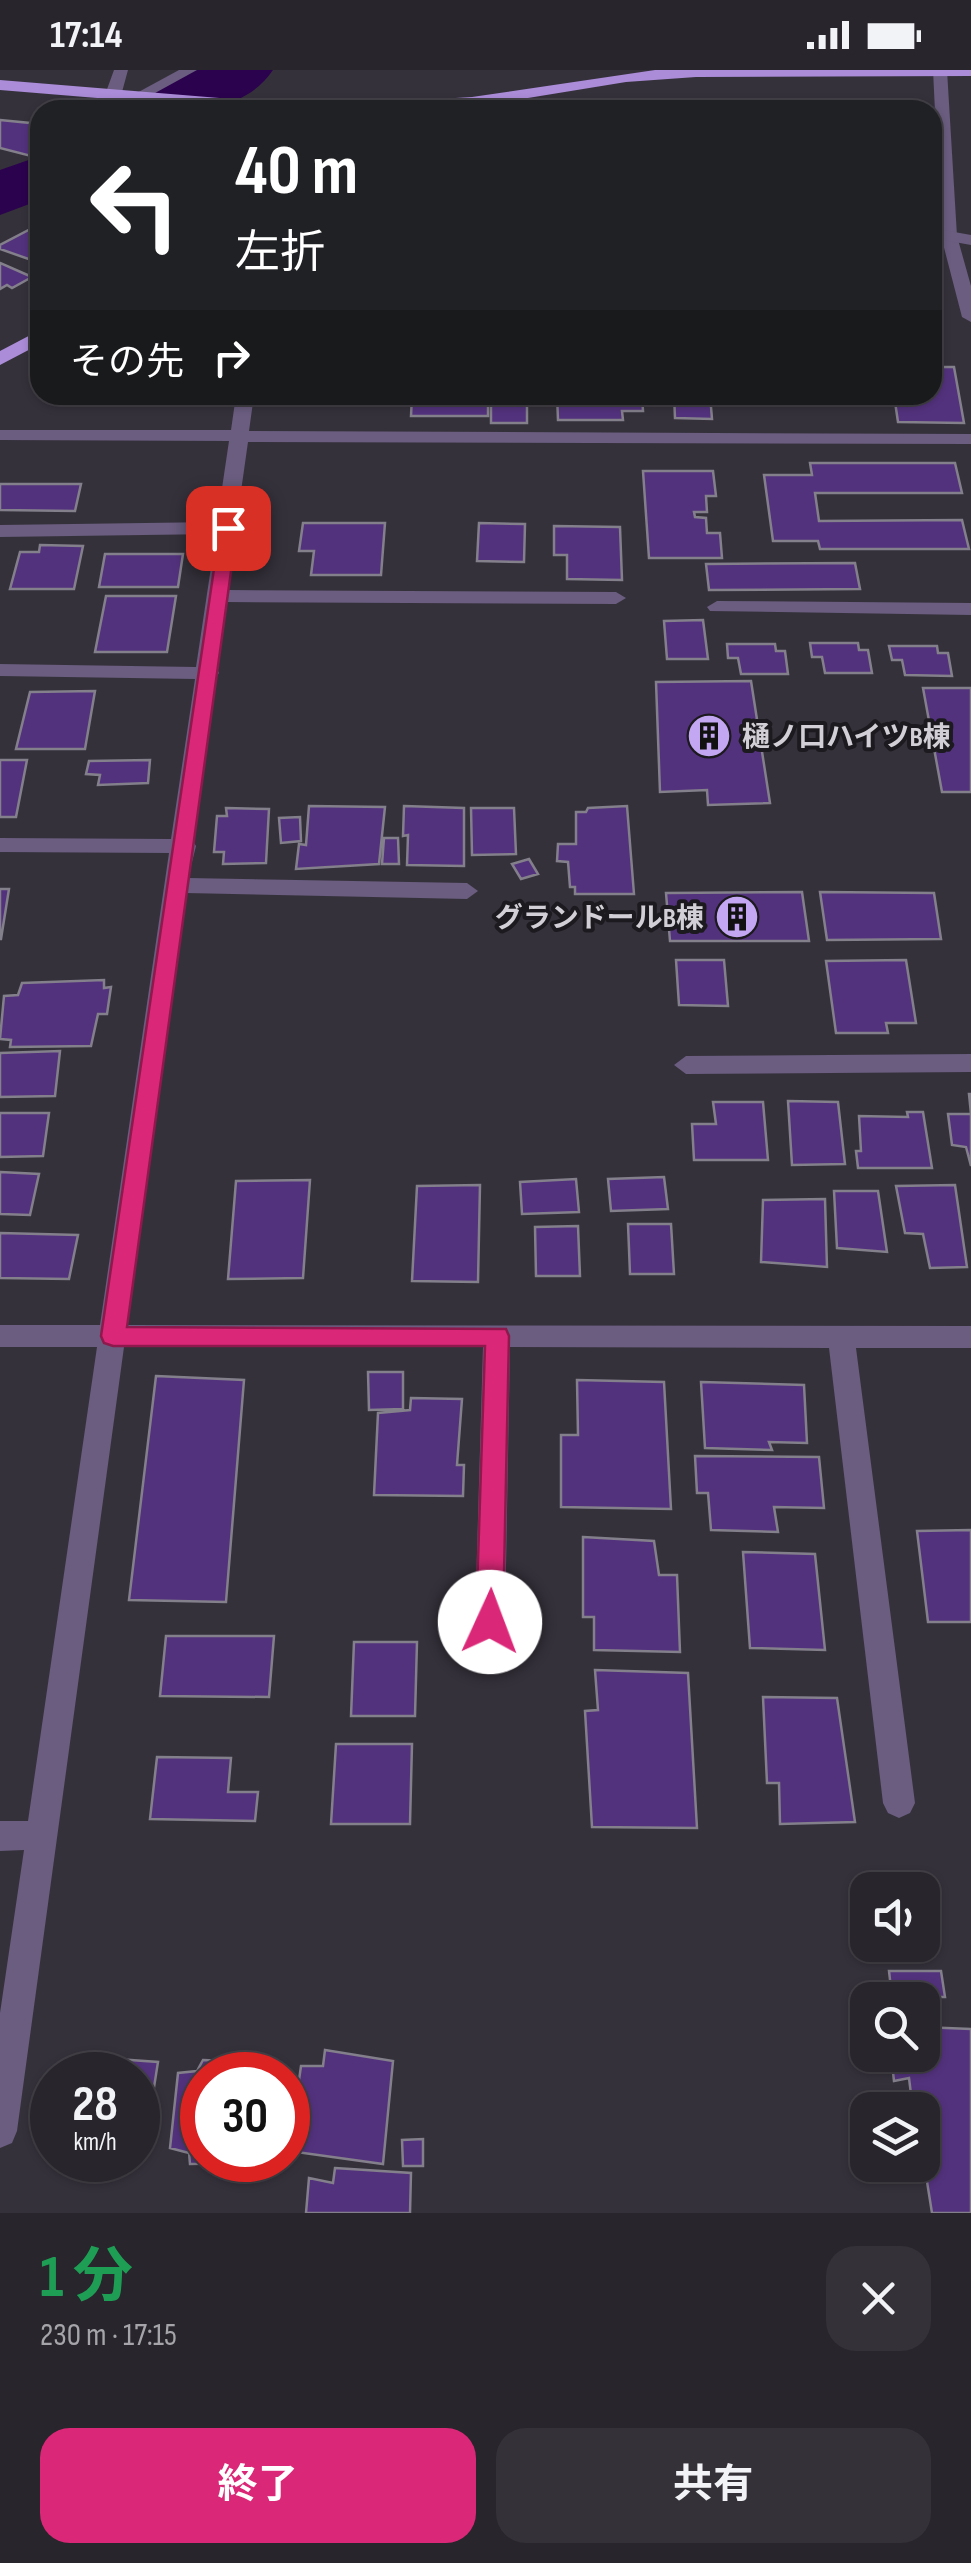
<!DOCTYPE html>
<html lang="ja">
<meta charset="utf-8">
<style>
:root{--surface:#28252c;--page:#343138;--text:#f1f3f6;--muted:#a5a5a9;--line:#444248;--accent:#db2777}
body{margin:0;font-family:"Sofia Sans Condensed","Noto Sans JP",sans-serif;background:var(--page);color:var(--text);height:100vh;display:flex;flex-direction:column;font-size:38px;white-space:nowrap}
*{box-sizing:border-box;margin:0}
p{font-size:32px;color:var(--muted)}
.icon{flex:none;width:55px;height:55px;fill:none;stroke:currentColor;stroke-width:2;stroke-linecap:round;stroke-linejoin:round}
.map{position:relative;height:2143px;overflow:hidden}
.side{display:flex;flex-direction:column;background:var(--surface);flex:1}
.side>*{flex:none}
.guide{position:absolute;left:30px;top:30px;width:912px;height:305px;border-radius:30px;box-shadow:0 2px 8px #0004,0 0 0 2px var(--line);background:#202124;color:#fff;overflow:hidden}
.buttons{position:absolute;left:850px;top:1802px;display:grid;gap:20px}
.buttons a{display:grid;place-items:center;width:90px;height:90px;border-radius:20px;background:var(--surface);box-shadow:0 2px 8px #0004,0 0 0 2px var(--line);font-size:50px}
.speed{position:absolute;left:30px;top:1982px;display:flex;gap:20px;font-size:50px;font-weight:700;text-align:center}
.speed>*{display:grid;place-content:center;width:130px;height:130px;border-radius:50%;background:var(--surface);box-shadow:0 2px 8px #0004,0 0 0 2px var(--line);line-height:1}
.speed small{font-size:25px;font-weight:400}
.speed .limit{border:15px solid #d22;background:#fff;color:#111}
.pin{position:absolute;display:grid;place-items:center;width:85px;height:85px;color:#fff;margin:-42px;border-radius:20px;box-shadow:0 5px 15px #0006}
.me{position:absolute;width:110px;margin:-55px;rotate:2deg;stroke-linejoin:round;filter:drop-shadow(0 0 8px #0008)}
.turn{display:flex;align-items:center;gap:35px;height:210px;padding:0 40px;font-size:45px}
.turn .icon{width:130px;height:130px;stroke-width:2.5}
.turn b{display:block;font-size:70px;line-height:85px}
.then{display:flex;align-items:center;height:95px;padding:0 40px;background:#0003;gap:20px;font-size:38px}
.round{display:grid;place-items:center;flex:none;width:105px;height:105px;border-radius:30px;background:var(--page)}
.head{display:flex;align-items:center;justify-content:space-between;height:170px;padding:0 40px}
h1{font-size:60px;font-weight:700;line-height:75px;color:#1e9e55}
.button{display:flex;gap:20px;margin-top:auto;padding:20px 40px}
.button a{flex:1;height:115px;border-radius:30px;background:var(--accent);color:#fff;font-size:40px;font-weight:700;line-height:115px;text-align:center}
.button a+a{background:var(--page);color:var(--text)}
.status{display:flex;justify-content:space-between;align-items:center;height:70px;padding:0 50px;background:var(--surface);direction:ltr}
.status svg{height:28px;fill:currentColor}
.map>svg:first-child{display:block}
.lines{fill:none;stroke-linecap:round;stroke-linejoin:round}
.river{fill:#2b024e;fill-rule:evenodd}
.building{fill:#53327d;stroke:#837f8b;stroke-width:2.5}
.minor{fill:#6a5d7f;fill-rule:evenodd}
.tertiary{fill:#6a5d7f;fill-rule:evenodd}
.trunk{fill:#aa8cd8;fill-rule:evenodd}
.route{fill:#db2777;stroke:#8e194d;stroke-width:2.5}
.labels{text-anchor:middle;stroke-width:8;stroke-linejoin:round;paint-order:stroke}
.poi-label{font-size:28px;font-weight:bold;fill:#d2d0d6;stroke:#1c1a1e;text-anchor:start}
</style>
<div class="status"><b>17:14</b><svg viewBox="0 0 49 12"><path d="M0 12V9h3v3zM5 12V6h3v6zM10 12V3h3v9zM15 12V0h3v12zM26 1h20v11H26zM47 4h2v5h-2z"/></svg></div>
<div class="map">
<svg width="971" height="2143" viewBox="0 0 971 2143">
<rect width="100%" height="100%" fill="#35313b"/>
<g class="lines">
<path class="river" d="M196,0H273C242,46 183,40 134,40L143,27Z
M40,86V130L0,145V100Z"/>
</g>
<path class="building" d="M0,50L40,54V81L31,86L0,78Z
M40,154V193L0,179V175Z
M0,193L32,207L12,218L7,215L0,219Z
M932,297H954L964,353L898,352L894,325H932Z
M488,325V346H411L412,326Z
M491,325H527V353H491Z
M557,325H642L643,341H622L623,350H558Z
M674,325H710L712,349L675,348Z
M729,325H783L784,332L729,331Z
M810,393H955L962,423H815L819,451L962,450L969,479H820L818,471H773L764,405H812Z
M643,401H713L716,426H706L707,442H694L695,447L706,448L707,463H720L722,488H649Z
M0,414H81L75,441L0,440Z
M303,453H385L381,505H311L314,481H299Z
M479,453L525,454L524,492L477,491Z
M554,456L620,457L622,510L567,509V485H554Z
M40,475L83,476L74,519H10L20,482H39Z
M105,484H183L178,517H99Z
M855,493L860,519L709,520L706,494Z
M106,526H176L167,582H95Z
M703,550L708,589H667L664,551Z
M810,573H858L859,580H868L872,603H825L822,587H812Z
M727,574H775L776,581H785L788,604H741L738,588H728Z
M889,576H937L938,583H948L952,606L905,605L902,590H892Z
M751,611L770,733L708,735L707,720L660,722L656,612Z
M923,618H971V722H942Z
M95,621L85,679H16L30,622Z
M0,690H27L16,747H0Z
M150,690L148,713L98,715L100,705L86,704L89,691Z
M309,736L385,737L379,794L296,799L299,774L306,775Z
M404,736L464,738V796L407,795L408,765L403,766Z
M627,736L634,824H575V817H570L568,792L557,791L558,774H576V742H586L588,738Z
M226,738L269,739L266,793L223,794L224,782H214L217,746H227Z
M471,738H514L516,784L472,785Z
M300,747L301,771L281,773L279,748Z
M384,768H398L399,794H382Z
M529,789L538,804L521,809L512,794Z
M0,819H9L1,869H0Z
M802,822L809,871H670L666,823Z
M820,822L934,823L941,869L827,870Z
M676,890H724L728,936L679,935Z
M906,890L916,953H886L888,963H836L826,891Z
M104,910V918L111,917L107,944H98L91,976L10,977L11,970L0,969L4,926L18,925L22,913Z
M60,981L55,1026L0,1027V983Z
M969,1024H971V1096L966,1077L952,1075L948,1044H971Z
M788,1031L838,1032L845,1094L792,1095Z
M713,1032H763L768,1090H694L692,1054H716Z
M907,1042H923L932,1098H858L856,1081H861L859,1046L908,1047Z
M0,1043H49L43,1086L0,1087Z
M0,1102L39,1104L30,1145L0,1144Z
M664,1107L668,1139L611,1141L608,1109Z
M576,1109L579,1142L522,1144L520,1112Z
M310,1110L303,1208L228,1209L236,1111Z
M480,1115L478,1212L412,1211L417,1116Z
M955,1115L967,1197L930,1198L923,1164L905,1163L896,1116Z
M834,1121H878L887,1182L837,1178Z
M825,1129L827,1197L761,1192L763,1130Z
M628,1154H671L674,1204H630Z
M578,1156L580,1206H536L535,1157Z
M0,1163L78,1165L69,1209L0,1208Z
M368,1302H403V1339L369,1340Z
M156,1306L244,1310L226,1532L129,1530Z
M577,1310L664,1312L671,1439L561,1437V1365H578Z
M701,1312L804,1315L807,1373L769,1372L772,1380L705,1378Z
M411,1328L462,1329L457,1395H464L463,1426L374,1425L378,1343L410,1340Z
M695,1386L819,1387L824,1438L774,1437L778,1462L711,1460L708,1423H697Z
M971,1460V1552H928L917,1461Z
M583,1467L654,1471L659,1505H677L680,1582L594,1580V1547H583Z
M743,1482L815,1484L825,1580L750,1578Z
M166,1566H274L269,1627L160,1626Z
M354,1572H417L415,1646H351Z
M595,1600L688,1603L697,1758L592,1757L585,1641L598,1640Z
M763,1627L837,1628L855,1752L780,1754L779,1713H767Z
M336,1674H412L410,1754H331Z
M157,1687L231,1688L228,1722H258L255,1751L150,1749Z
M889,1901H941L945,1927H892Z
M922,1957L971,1959V2143H932L925,2099L907,2096L922,2095V2040H913L909,2008L894,2011L891,1985H922Z
M325,1980L393,1991L383,2094L289,2081L301,1996H323Z
M88,1987L158,1992L143,2087H138V2005H84Z
M203,1990L270,1993L269,2005H202V2090L262,2093L190,2094L189,2083L170,2078L178,2003L197,2001Z
M423,2069V2096H403L402,2070Z
M335,2098L411,2103L410,2143H306L309,2108L333,2113Z"/>
<g class="lines">
<path class="minor" d="M114,0H128L122,22L114,27L106,22Z
M179,0H197L146,28L133,25Z
M933,0H947L957,166L971,216V252L962,247L941,166Z
M236,325H254L249,361L971,364V374L248,372L227,520L616,522L626,528L616,534L226,532L217,599L219,603L215,608L193,771L196,776L188,808L467,813L478,821L467,829L186,823L127,1255L971,1256V1278H856L915,1733L910,1743L899,1748L888,1743L883,1733L829,1278L510,1277L505,1551L500,1560L490,1564L480,1560L475,1551L483,1277H124L17,2061L12,2073L0,2078V1943L24,1780L0,1781V1751H28L97,1277H0V1255H100L169,783L0,782V768L171,769L195,609L0,606V594L196,597L216,464L0,467V455L217,452L229,371L0,370V360H231Z
M717,531L971,533V545L710,541L707,537Z
M971,984V1002L686,1004L674,995L686,986Z"/>
<path class="tertiary" d="M932,158L971,165V175L932,168Z"/>
<path class="trunk" d="M655,0H971V6L696,7L626,12L472,37L332,40L340,35L472,27Z
M0,10L304,35L312,40H243L0,20Z
M40,260V274L0,295V281Z"/>
</g>
<path class="route" d="M228,453L237,458L127,1257L506,1259L509,1266L503,1552L499,1560L490,1563L480,1560L476,1552L485,1276H113L104,1273L101,1266L220,458Z"/>
<defs>
<g id="building-disc" transform="scale(2.25)"><circle r="9.5" fill="#c3a7f2" stroke="#1c1a1e"/><path d="M-4-6H4V6H1V3H-1V6H-4ZM-2.5-4.3h1.7v1.8h-1.7ZM.8-4.3h1.7v1.8H.8ZM-2.5-1h1.7V.8h-1.7ZM.8-1h1.7V.8H.8Z" fill="#111"/></g>
</defs>
<g fill-rule="evenodd">
<use href="#building-disc" x="709" y="666"/>
<use href="#building-disc" x="737" y="847"/>
</g>
<g class="labels">
<g class="poi-label">
<text x="742" y="676">樋ノ口ハイツB棟</text>
<text x="704" y="857" text-anchor="end">グランドールB棟</text>
</g>
</g>
</svg>
<div class="buttons">
<a><svg class="icon" aria-label="sound" viewBox="0 0 24 24"><path d="M4 9h4l5-4v14l-5-4H4zM17 9q2 3 0 6"/></svg></a>
<a><svg class="icon" aria-label="search" viewBox="0 0 24 24"><circle cx="10" cy="10" r="6"/><path d="M15 15l6 6"/></svg></a>
<a><svg class="icon" aria-label="layers" viewBox="0 0 24 24"><path d="M12 4l9 5-9 5-9-5zM3 14l9 5 9-5"/></svg></a>
</div>
<div class="speed"><div>28<small>km/h</small></div><div class="limit">30</div></div>
<div class="pin" style="left:228px;top:458px;background:#d93025"><svg class="icon" aria-label="arrive" viewBox="0 0 24 24"><path d="M6 21V4h12l-3 4 3 4H6"/></svg></div>
<svg class="me" style="left:490px;top:1552px" viewBox="-20 -20 40 40"><circle r="19" fill="#fff"/><path d="M0-13L10 11 0 6-10 11z" fill="#db2777"/></svg>
<div class="guide">
<div class="turn"><svg class="icon" aria-label="left" viewBox="0 0 24 24"><path d="M17 20v-9H6M10 6l-5 5 5 5"/></svg><div><b>40 m</b>左折</div></div>
<div class="then">その先<svg class="icon" aria-label="right" viewBox="0 0 24 24"><path d="M7 20v-9h11M14 6l5 5-5 5"/></svg></div>
</div>
</div>
<section class="side">
<div class="head"><div><h1>1 分</h1><p>230 m · 17:15</p></div><a class="round"><svg class="icon" aria-label="close" viewBox="0 0 24 24"><path d="M6 6l12 12M18 6L6 18"/></svg></a></div>
<div class="button"><a>終了</a><a>共有</a></div>
</section>
